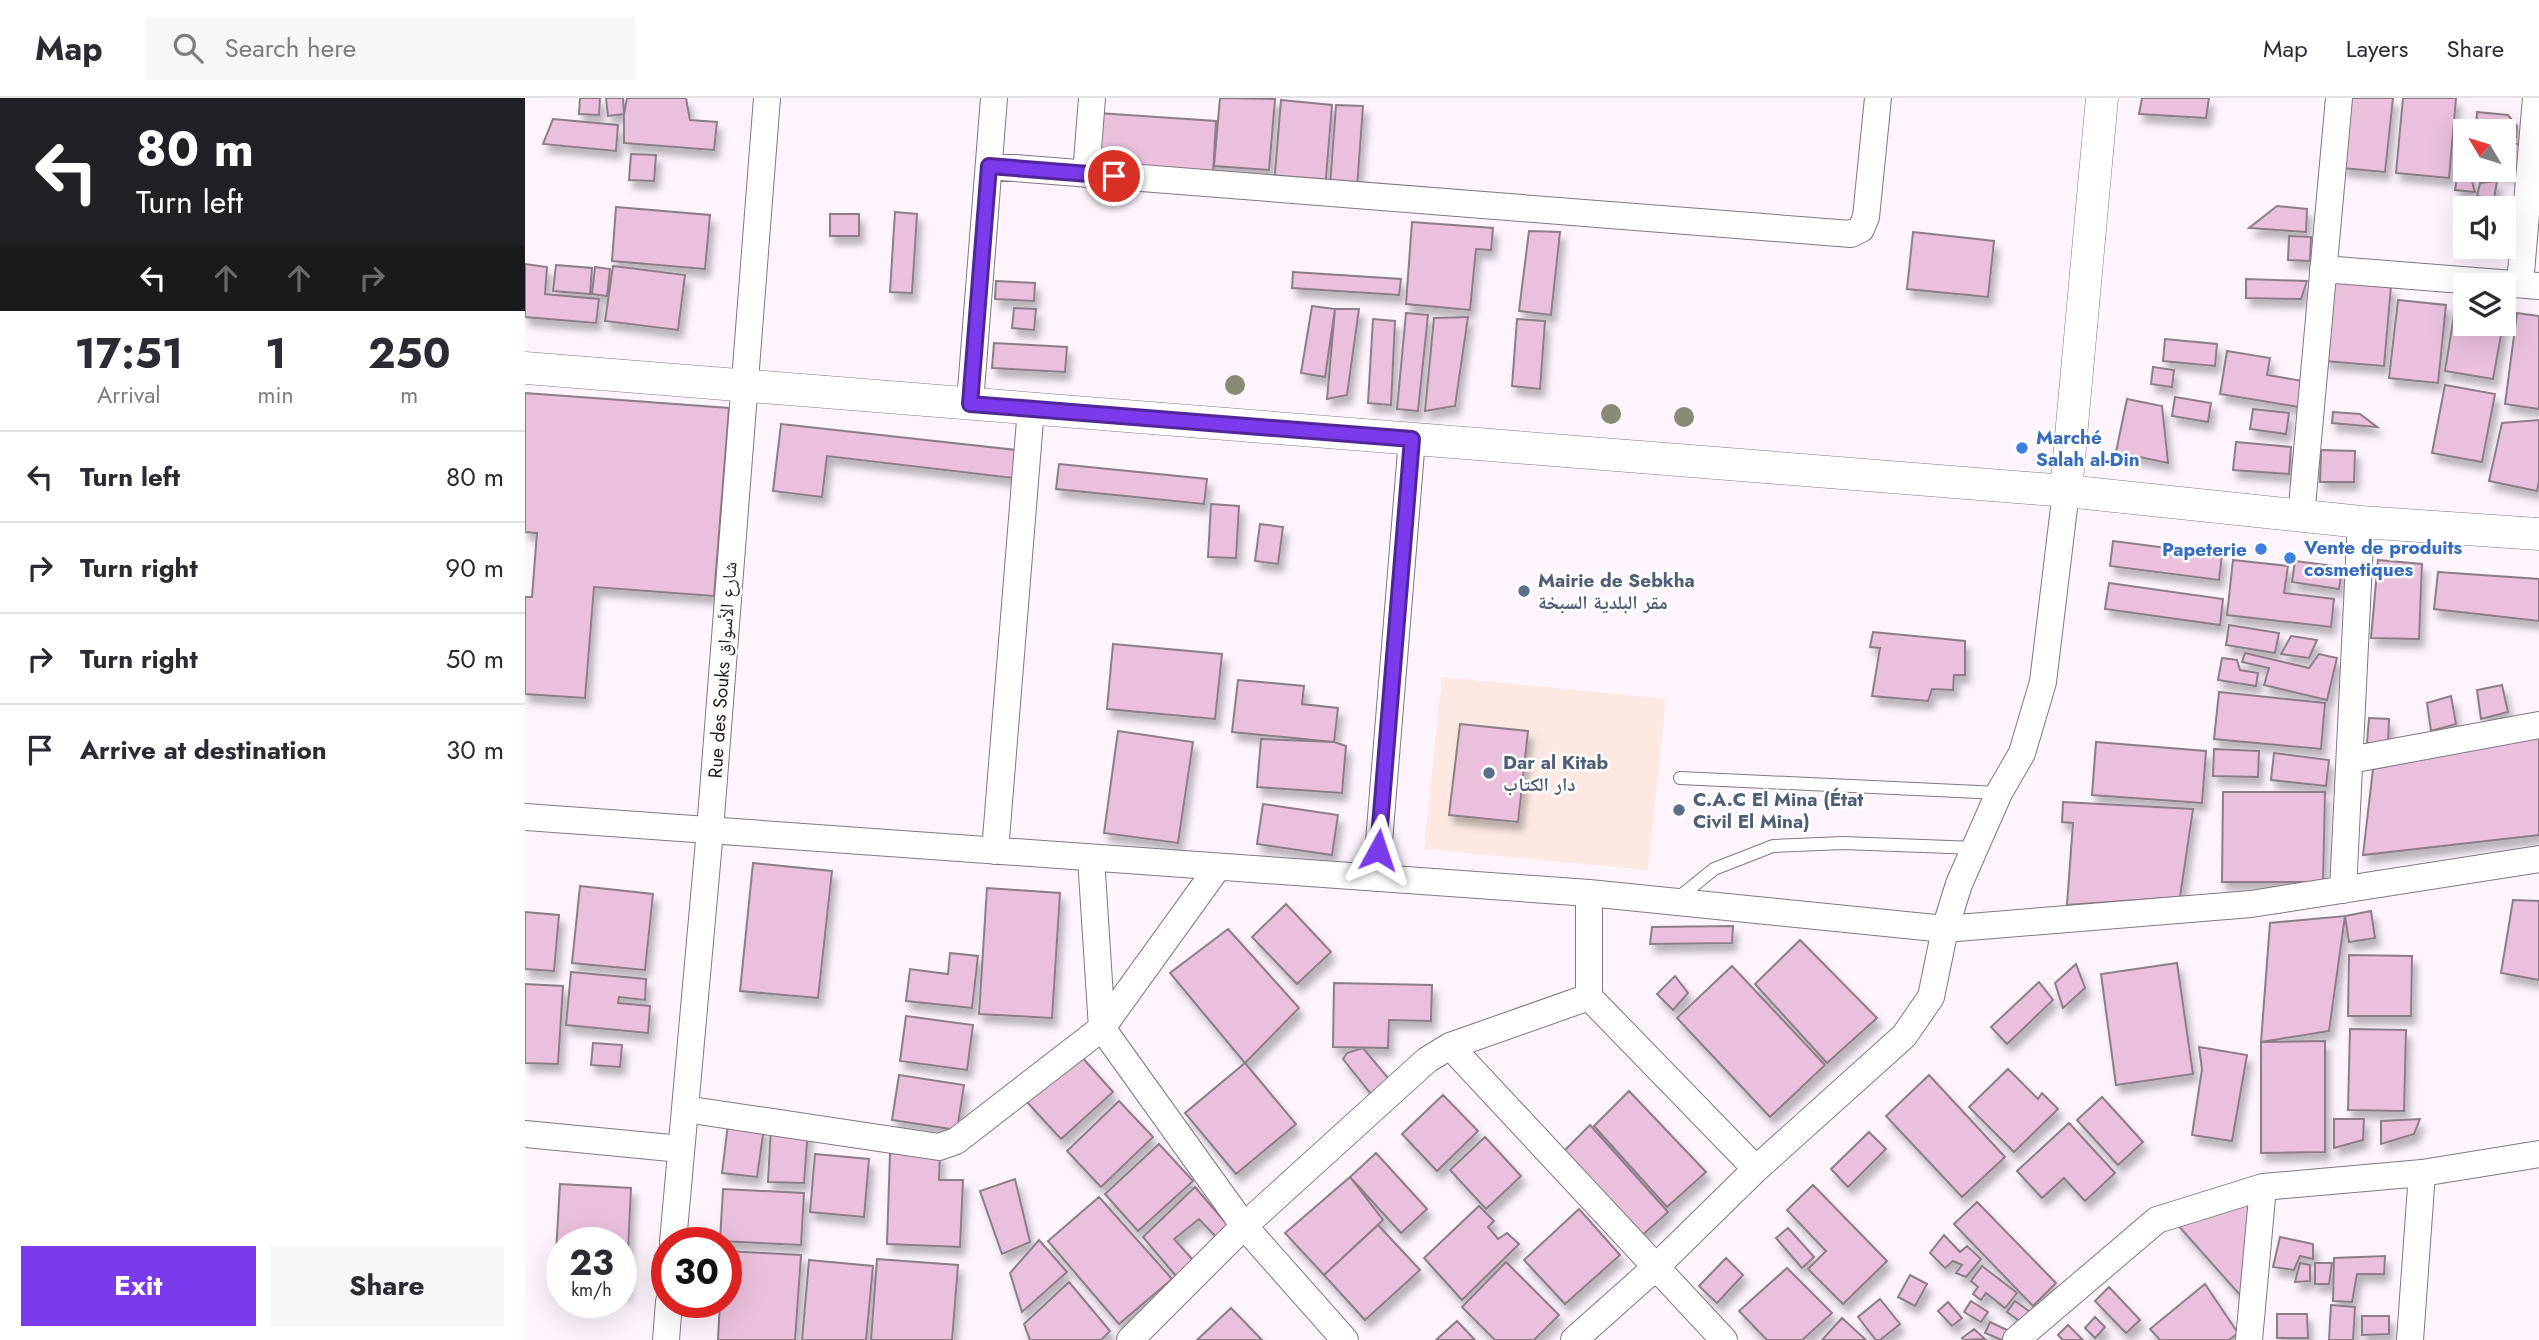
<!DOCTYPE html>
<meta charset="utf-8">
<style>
:root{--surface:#fff;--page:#f7f7f7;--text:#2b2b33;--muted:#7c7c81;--line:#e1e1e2;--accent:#7c3aed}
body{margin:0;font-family:Jost,"Noto Naskh Arabic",sans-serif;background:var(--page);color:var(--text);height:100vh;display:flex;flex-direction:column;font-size:26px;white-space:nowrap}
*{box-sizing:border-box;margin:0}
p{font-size:23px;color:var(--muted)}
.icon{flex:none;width:38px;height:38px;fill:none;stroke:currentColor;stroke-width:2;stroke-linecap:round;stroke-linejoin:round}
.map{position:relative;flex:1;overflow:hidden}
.side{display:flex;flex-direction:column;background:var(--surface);width:525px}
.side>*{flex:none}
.banner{background:#202124;color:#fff;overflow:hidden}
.needle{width:46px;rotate:308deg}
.buttons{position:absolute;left:1928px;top:21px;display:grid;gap:14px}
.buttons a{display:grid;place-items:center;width:63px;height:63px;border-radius:0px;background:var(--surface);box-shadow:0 7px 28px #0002;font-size:35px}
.speed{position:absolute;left:21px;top:1129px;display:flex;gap:14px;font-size:35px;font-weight:700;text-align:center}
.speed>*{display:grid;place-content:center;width:91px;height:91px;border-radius:50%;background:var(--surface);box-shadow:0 7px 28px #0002;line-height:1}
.speed small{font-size:18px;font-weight:400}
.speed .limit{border:10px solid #d22;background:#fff;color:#111}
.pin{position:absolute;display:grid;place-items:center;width:60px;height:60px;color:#fff;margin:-30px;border:4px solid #fff;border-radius:50%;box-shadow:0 2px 7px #0007}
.me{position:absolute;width:77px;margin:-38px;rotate:5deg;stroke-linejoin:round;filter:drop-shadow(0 0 5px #0008)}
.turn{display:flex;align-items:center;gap:24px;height:147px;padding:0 21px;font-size:32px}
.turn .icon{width:91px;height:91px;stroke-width:2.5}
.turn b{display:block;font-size:49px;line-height:60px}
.lanes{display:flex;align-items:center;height:66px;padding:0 21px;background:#0003;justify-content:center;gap:35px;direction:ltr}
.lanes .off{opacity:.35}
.eta{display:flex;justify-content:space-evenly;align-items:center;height:119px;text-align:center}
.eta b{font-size:42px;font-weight:700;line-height:49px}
.primary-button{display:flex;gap:14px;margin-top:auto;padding:14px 21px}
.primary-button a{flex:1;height:80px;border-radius:0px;background:var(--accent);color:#fff;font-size:28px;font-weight:700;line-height:80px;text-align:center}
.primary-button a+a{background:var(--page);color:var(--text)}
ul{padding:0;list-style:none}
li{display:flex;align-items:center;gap:21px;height:91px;padding:0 21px;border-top:2px solid var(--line)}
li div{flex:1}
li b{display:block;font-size:26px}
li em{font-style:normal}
header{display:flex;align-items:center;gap:42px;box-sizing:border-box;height:98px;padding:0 35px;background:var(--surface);border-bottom:2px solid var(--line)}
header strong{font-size:33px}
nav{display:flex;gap:38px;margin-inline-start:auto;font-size:24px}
.search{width:490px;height:63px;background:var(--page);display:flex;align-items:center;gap:18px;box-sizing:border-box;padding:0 24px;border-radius:0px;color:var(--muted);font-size:26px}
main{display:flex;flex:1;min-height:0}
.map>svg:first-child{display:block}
.commercial{fill:#fde9e2}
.building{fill:#eac0dd;stroke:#8c7e87;stroke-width:2;filter:url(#shadow)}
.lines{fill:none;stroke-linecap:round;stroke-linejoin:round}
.service-casing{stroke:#817681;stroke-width:14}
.minor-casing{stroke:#817681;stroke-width:28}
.tertiary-casing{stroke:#817681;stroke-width:33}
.service{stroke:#fff;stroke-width:12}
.minor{stroke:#fff;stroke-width:26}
.tertiary{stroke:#fff;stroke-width:32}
.tree{fill:#888b74}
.route-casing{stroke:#51269a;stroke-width:18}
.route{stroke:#7c3aed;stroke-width:12}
.shop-dot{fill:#3f7fe0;stroke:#fff;stroke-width:2.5}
.service-dot{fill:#5c6f8a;stroke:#fff;stroke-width:2.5}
.labels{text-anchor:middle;stroke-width:5;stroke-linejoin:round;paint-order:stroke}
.shop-label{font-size:19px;font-weight:bold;fill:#366cbe;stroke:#fff;text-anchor:start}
.service-label{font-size:19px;font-weight:bold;fill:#4e5e75;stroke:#fff;text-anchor:start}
.street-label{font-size:19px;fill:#201c21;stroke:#fff}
</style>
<header>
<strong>Map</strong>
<div class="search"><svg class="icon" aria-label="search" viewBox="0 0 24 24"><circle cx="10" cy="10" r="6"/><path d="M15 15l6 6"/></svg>Search here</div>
<nav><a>Map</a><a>Layers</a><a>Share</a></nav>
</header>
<main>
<section class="side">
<div class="banner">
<div class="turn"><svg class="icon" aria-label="left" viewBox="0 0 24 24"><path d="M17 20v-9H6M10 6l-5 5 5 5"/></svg><div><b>80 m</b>Turn left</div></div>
<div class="lanes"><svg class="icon" aria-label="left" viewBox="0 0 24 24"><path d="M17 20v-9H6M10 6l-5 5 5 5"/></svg><svg class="icon off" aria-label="ahead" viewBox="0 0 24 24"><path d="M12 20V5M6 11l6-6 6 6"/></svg><svg class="icon off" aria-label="ahead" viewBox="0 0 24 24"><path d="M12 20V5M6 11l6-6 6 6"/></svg><svg class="icon off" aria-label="right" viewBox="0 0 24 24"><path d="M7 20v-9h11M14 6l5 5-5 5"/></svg></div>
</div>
<div class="eta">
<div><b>17:51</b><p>Arrival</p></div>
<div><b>1</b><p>min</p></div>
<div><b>250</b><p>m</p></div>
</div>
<ul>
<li><svg class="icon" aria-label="left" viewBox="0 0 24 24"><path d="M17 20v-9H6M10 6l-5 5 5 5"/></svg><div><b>Turn left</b></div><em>80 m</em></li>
<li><svg class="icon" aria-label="right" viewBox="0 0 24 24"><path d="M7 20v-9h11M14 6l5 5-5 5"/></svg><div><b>Turn right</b></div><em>90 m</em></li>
<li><svg class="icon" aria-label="right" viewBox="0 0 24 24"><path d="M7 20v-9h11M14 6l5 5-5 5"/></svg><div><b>Turn right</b></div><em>50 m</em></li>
<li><svg class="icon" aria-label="arrive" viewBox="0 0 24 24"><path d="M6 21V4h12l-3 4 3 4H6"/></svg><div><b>Arrive at destination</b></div><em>30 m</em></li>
</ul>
<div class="primary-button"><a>Exit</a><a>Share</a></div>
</section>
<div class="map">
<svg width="2014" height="1242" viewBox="0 0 2014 1242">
<defs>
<filter id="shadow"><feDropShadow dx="4.5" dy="8" stdDeviation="3.5" flood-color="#0004"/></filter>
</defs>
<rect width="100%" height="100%" fill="#fef4fe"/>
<path class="commercial" d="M917,579L1141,601L1123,772L899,751Z"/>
<path class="building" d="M55,0H75L74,17L54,16Z
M81,0H98L99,16L83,18Z
M102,0H161L165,22L192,24L189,52L99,45V16Z
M695,0L750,1L744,72L689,68Z
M1617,0H1684L1681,20L1614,16Z
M1823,0H1868L1860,74L1817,70Z
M1878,0H1931L1924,80L1871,75Z
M756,2L807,7L800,92L749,87Z
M811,7L838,8L832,90L805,88Z
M1952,14L1983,17L1992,28L1991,39L1979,38V33H1951Z
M573,15L691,23L688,76L569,68Z
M28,21L93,27L91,53L18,46Z
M1979,44L2000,47L1994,77L1964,72H1979Z
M106,56L131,57L129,83L104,82Z
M1933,72L1944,73L1950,94L1930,92Z
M1972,83L1969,101L1952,98L1955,85Z
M1752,108L1782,111L1781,134L1724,130Z
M91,109L185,117L180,171L87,163Z
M370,114L392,116L387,195L365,194Z
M305,116H334V138H305Z
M887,124L968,130L966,152L951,151L945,212L881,206Z
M1004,133L1035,134L1026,217L994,213Z
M1388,134L1469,143L1463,199L1382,191Z
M1764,138L1786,139L1785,163L1763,162Z
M0,166L22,169L20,196L74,201L71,225L0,219Z
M31,167L67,170L65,196L28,193Z
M88,168L160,177L153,232L80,223Z
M70,169L85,171L82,198L67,196Z
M768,174L876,181L874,197L767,190Z
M1721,181L1782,183L1776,201L1721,200Z
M471,183L510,185L509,203L470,201Z
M1806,183L1866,188L1859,268L1800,263Z
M1941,196V226H1978L1968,281L1920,273L1932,198Z
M1873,202L1921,207L1913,285L1864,280Z
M787,208L810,211L800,279L776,275Z
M489,210L511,211L509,232L487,230Z
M810,211H834L822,297L802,301Z
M881,215L903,217L893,313L872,311Z
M1992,215L2014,218V311L1980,306Z
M943,219L930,308L900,313L909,220Z
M848,221L870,223L866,307L843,305Z
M992,221L1020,223L1015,291L987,288Z
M1640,241L1692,246L1690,268L1638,263Z
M469,245L542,249L540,274L467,270Z
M1702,253L1745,260L1742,277L1778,283L1774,309L1695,296Z
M1628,269L1649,272L1647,289L1626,286Z
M1920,287L1970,296L1957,364L1907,355Z
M0,295L204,310L189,498L69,489L60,600L0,596V499H7L12,435L0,434Z
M1650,299L1686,305L1683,324L1647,318Z
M1602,301L1637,308L1643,365L1591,354Z
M1728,311L1764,315L1761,336L1725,331Z
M1808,314L1835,316L1852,329L1807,325Z
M2014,322V383L2012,393L1964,383L1977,325Z
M256,326L491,352L488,380L302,358L297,399L248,393Z
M1711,344L1766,349L1764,376L1708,372Z
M1796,352L1830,353L1829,384H1795Z
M534,366L682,381L679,406L531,391Z
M686,406L714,408L711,460L683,459Z
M735,426L758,429L753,466L730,463Z
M1588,443L1697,457L1694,482L1585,468Z
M1708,462L1763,468L1759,495L1809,501L1806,529L1702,517Z
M1853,462L1897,466L1894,541L1846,540Z
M1770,463L1817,469L1814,491L1767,484Z
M1913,474L2014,481V523L1909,511Z
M1584,485L1698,501L1695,527L1580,511Z
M1704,527L1754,535L1750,555L1701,547Z
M1348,534L1440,543V577H1429L1428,592L1407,591L1403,603L1347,598L1355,550L1345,549Z
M1766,538L1792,542L1784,560L1756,556Z
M588,546L697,556L690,621L582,611Z
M1720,555L1784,570L1794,556L1812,560L1802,602L1739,587L1744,570L1717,564Z
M1697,560L1712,562L1715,572L1733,575L1731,588L1693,582Z
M713,582L779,588L777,606L813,610L809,644L707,634Z
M1977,587L1983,614L1956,621L1952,592Z
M1694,594L1800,605L1796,651L1689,641Z
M1926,598L1931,626L1906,633L1902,605Z
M1844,620L1864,621L1863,647L1842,645Z
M935,626L1003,633L993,724L924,717Z
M593,633L668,644L653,745L579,735Z
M2014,638V737L1838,757L1848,671Z
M736,641L809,644L821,648L817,695L732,689Z
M1571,644L1681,653L1677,705L1567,697Z
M1689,651L1734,653L1733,679L1688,678Z
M1749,655L1804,662L1801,688L1746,682Z
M1698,694H1800L1798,784H1697Z
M1538,704L1668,711L1655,799L1542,807L1548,725L1537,724Z
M738,706L813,717L807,757L732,746Z
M228,765L307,773L293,900L215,893Z
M55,788L128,796L120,872L47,865Z
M462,790L535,795L527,920L454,916Z
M1988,802L2014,803V882L1976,875Z
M761,806L806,854L772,886L727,839Z
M1846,813L1850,840L1824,844L1820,818Z
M0,814L34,817L29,873L0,871Z
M1820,818L1804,933L1736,944L1745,825Z
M1208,828L1207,845L1125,846L1127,829Z
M703,831L774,910L720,965L645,875Z
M1275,842L1352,920L1302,965L1230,886Z
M425,855L453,858L447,910L381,903L385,871L423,876Z
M1824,857L1887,858L1886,918H1823Z
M1652,865L1668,976L1591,987L1576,876Z
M1551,866L1560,890L1538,910L1530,885Z
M1207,868L1300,967L1245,1019L1152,920Z
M46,874L121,881L120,902L94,899L93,905L125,908L123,935L41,927Z
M1150,878L1163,895L1148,912L1132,896Z
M1514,884L1528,902L1482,946L1466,929Z
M809,885L907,887L906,923L864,922L863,950L808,949Z
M0,886L38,888L33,966L0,965Z
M381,918L448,927L442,972L375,963Z
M1825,931L1881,932L1879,1013L1823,1012Z
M1800,943V1054L1736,1055V944Z
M68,945L97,947L95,969L66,967Z
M1674,949L1722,957L1707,1043L1667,1037L1677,971Z
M838,950L868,986L850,1001L818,961L822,955Z
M555,957L588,994L536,1041L502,1004Z
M720,965L771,1026L711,1076L660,1015Z
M1483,971L1513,1001L1517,995L1533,1011L1489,1054L1444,1009Z
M374,977L439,987L432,1032L367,1022Z
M1404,977L1480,1059L1437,1099L1361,1018Z
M1104,993L1181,1074L1142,1109L1069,1028Z
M918,997L953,1033L912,1073L877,1036Z
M1577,999L1618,1044L1593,1067L1552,1022Z
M594,1003L628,1039L576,1089L542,1053Z
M1809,1021H1839L1838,1042L1809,1050Z
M1895,1021L1889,1036L1856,1046V1023Z
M1544,1025L1590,1075L1560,1103L1539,1080L1517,1100L1492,1073Z
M203,1026L239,1030L232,1079L197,1075Z
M1065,1027L1143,1114L1113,1141L1036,1056Z
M246,1028L283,1030L279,1085L243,1084Z
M1344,1034L1361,1051L1323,1089L1306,1071Z
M960,1039L996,1078L961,1111L925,1072Z
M634,1046L668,1083L613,1133L580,1096Z
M365,1055L415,1056L414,1082H438L435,1149L362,1146Z
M851,1055L902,1111L876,1135L825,1079Z
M290,1056L344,1061L339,1119L285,1114Z
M825,1079L858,1122L799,1177L760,1135Z
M490,1081L505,1144L477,1156L455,1093Z
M35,1086L106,1090L101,1195L96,1194V1144H37V1191H29Z
M1288,1087L1362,1163L1318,1206L1283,1171L1301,1153L1262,1112Z
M670,1089L706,1131L693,1141L674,1121L649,1141L668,1162L651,1178L618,1139Z
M198,1091L279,1095L276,1147L195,1143Z
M574,1099L647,1181L594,1226L523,1143Z
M1724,1102L1723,1206L1651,1125Z
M1452,1104L1531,1185L1508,1208L1429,1126Z
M954,1108L969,1123L963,1129L973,1141L982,1135L994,1146L937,1202L899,1160Z
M1054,1111L1095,1157L1040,1206L999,1162Z
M853,1127L895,1172L840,1222L799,1177Z
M1263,1130L1289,1159L1277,1170L1251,1140Z
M1419,1137L1435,1154L1442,1148L1456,1161L1441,1179L1431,1175L1437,1167L1428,1163L1420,1170L1405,1155Z
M1755,1139L1788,1146V1161L1775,1158L1769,1172L1748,1169Z
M514,1142L542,1174L497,1214L485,1175Z
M201,1153L276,1157L270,1242H193L195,1204H201Z
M1860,1158L1859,1176H1832L1827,1204L1808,1203L1809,1160Z
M1201,1160L1218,1177L1192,1205L1174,1188Z
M352,1161L433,1167L427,1242H346Z
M284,1162L348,1168L341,1242H277Z
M981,1164L1034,1217L1009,1242H970L937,1209Z
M1775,1165L1785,1167V1183L1770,1184Z
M1790,1165H1807L1804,1186H1790Z
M1457,1168L1492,1195L1480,1210L1461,1195L1456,1202L1448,1196L1453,1189L1446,1183Z
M1262,1170L1307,1215L1277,1242H1242L1214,1213Z
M1385,1177L1402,1186L1390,1208L1373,1199Z
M544,1184L585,1233L576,1242H505L499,1226Z
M1680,1186L1713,1235L1704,1242H1635L1625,1231Z
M1584,1189L1615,1222L1601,1235L1570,1203Z
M1355,1201L1375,1226L1355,1242H1351L1333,1219Z
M1446,1203L1463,1214L1456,1224L1439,1214Z
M1490,1203L1504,1213L1496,1224L1482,1214Z
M1423,1204L1437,1220L1427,1228L1413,1213Z
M1806,1207L1830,1209L1828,1242H1804Z
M706,1210L737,1242H672Z
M1752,1216H1782L1783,1240H1752Z
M1837,1218H1864V1236L1837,1237Z
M1570,1219L1580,1229L1570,1240L1560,1230Z
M1317,1220L1341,1242H1297Z
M932,1223L950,1242H911Z
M1465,1224L1482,1232L1477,1242L1460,1235Z
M1543,1227L1558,1242H1538L1533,1237Z
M1449,1231L1460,1241L1439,1242L1437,1240Z"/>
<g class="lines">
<g class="service-casing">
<path id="service" d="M1155,680L1474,695
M1152,801L1189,771L1248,748L1318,745L1451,750"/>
</g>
<g class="minor-casing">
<path id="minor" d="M464,68L1326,136L1336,131L1341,119L1353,0
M561,76L567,0
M1798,171L2014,188
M1995,186L2011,0
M445,305L469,0
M1776,419L1814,0
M1825,662L2014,627
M0,719L1064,795L1420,831L1726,806L2014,761
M470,753L506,310
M566,760L577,930L719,1128L820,1242
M851,780L887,341
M1818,792L1836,424
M1064,795V899L1231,1071
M925,948L1199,1242
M160,1011L414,1049L431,1043L577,930L693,769
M0,1036L156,1051
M148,1144L185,732L242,0
M141,1242L144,1204
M605,1242L719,1128L902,962L925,948L1064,899
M1049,1242L1132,1168L1231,1071L1379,938L1406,899L1420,831L1434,786L1474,695L1497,655L1518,584L1541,393
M1491,1242L1632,1122L1738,1089L1897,1075L2014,1056
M1724,1242L1738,1089
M1885,1242L1897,1075"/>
</g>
<g class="tertiary-casing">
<path id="tertiary" d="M0,270L1541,393L1836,424L2014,436
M1541,393L1577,0"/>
</g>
<use href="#service" class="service"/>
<use href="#minor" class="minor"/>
<use href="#tertiary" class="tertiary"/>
</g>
<g class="tree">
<circle cx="710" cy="287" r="10"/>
<circle cx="1086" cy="316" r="10"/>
<circle cx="1159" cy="319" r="10"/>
</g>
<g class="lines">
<g class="route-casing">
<path id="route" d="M589,78L464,68L445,306L887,341L853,752"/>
</g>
<use href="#route" class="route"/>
</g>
<g class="shop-dot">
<circle cx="1497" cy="350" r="7"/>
<circle cx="1736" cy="451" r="7"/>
<circle cx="1765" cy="460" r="7"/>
</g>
<g class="service-dot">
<circle cx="999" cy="493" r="7"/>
<circle cx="964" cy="675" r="7"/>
<circle cx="1154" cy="712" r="7"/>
</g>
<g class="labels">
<g class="shop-label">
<text x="1511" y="346">Marché<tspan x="1511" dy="22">Salah al-Din</tspan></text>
<text x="1779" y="456">Vente de produits<tspan x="1779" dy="22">cosmetiques</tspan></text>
<text x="1722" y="458" text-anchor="end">Papeterie</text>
</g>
<g class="service-label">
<text x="1013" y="489">Mairie de Sebkha<tspan x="1013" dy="22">مقر البلدية السبخة</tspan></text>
<text x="978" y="671">Dar al Kitab<tspan x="978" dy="22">دار الكتاب</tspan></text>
<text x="1168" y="708">C.A.C El Mina (État<tspan x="1168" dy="22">Civil El Mina)</tspan></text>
</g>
<g class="street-label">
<text transform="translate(197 572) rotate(-86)" y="7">Rue des Souks شارع الأسواق</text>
</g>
</g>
</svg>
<div class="buttons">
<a><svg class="needle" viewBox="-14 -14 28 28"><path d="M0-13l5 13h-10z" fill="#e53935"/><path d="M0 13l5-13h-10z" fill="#7c7c81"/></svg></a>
<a><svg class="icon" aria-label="sound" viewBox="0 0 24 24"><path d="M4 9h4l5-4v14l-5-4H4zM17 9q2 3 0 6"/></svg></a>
<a><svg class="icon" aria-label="layers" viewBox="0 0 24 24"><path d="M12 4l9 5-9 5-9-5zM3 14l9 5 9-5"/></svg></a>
</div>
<div class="speed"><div>23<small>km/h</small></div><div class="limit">30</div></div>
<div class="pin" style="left:589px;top:78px;background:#d93025"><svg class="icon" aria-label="arrive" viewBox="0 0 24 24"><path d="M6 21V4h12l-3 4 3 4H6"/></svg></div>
<svg class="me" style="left:853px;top:752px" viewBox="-20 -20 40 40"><path d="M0-17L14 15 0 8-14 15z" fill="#7c3aed" stroke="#fff" stroke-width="4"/></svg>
</div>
</main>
